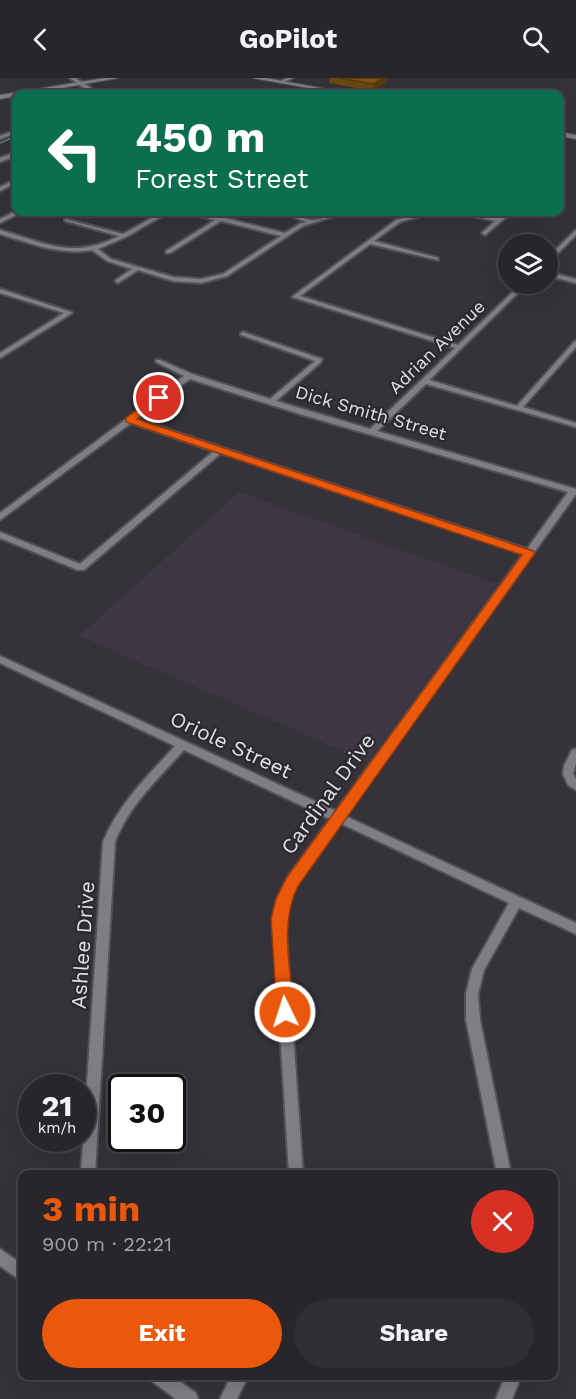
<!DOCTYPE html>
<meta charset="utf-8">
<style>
:root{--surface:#28262b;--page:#302e33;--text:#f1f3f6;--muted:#a5a5a9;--line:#444347;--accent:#ea580c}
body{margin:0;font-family:"Work Sans",sans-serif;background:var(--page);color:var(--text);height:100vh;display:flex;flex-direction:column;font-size:22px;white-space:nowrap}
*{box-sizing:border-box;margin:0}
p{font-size:20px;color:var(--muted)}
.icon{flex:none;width:33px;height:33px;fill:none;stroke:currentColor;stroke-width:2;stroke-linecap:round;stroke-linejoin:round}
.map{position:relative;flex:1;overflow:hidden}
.drawer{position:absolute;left:18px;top:1092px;width:540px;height:210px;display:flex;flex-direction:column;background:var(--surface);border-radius:12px;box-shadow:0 6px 24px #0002,0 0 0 2px var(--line)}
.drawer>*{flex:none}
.hud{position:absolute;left:12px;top:12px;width:552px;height:126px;border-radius:12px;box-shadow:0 6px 24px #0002,0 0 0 2px var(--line);background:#0b6e4f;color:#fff;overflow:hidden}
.buttons{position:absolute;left:498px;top:156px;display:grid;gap:12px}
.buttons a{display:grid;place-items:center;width:60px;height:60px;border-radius:50%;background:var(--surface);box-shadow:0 6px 24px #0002,0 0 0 2px var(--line);font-size:30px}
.speed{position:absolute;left:18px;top:996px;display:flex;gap:12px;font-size:30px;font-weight:700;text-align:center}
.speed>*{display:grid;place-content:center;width:78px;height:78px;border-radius:50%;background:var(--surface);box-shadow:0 6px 24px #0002,0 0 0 2px var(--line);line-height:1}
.speed small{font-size:15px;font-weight:400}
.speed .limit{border:3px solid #111;border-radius:9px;background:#fff;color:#111}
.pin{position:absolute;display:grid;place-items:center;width:51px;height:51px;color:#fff;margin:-26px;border:3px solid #fff;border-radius:50%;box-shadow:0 2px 6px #0007}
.me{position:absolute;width:66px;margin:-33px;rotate:356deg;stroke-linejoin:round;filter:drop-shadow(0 0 4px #0008)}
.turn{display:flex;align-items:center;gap:21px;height:126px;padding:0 24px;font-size:27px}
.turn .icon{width:78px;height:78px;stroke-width:2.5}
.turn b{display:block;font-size:42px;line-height:51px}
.round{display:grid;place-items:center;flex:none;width:63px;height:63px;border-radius:32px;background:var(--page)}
.headline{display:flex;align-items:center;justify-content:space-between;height:102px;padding:0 24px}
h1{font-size:36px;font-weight:700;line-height:45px;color:var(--accent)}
.button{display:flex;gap:12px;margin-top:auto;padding:12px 24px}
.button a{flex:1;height:69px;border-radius:36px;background:var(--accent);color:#fff;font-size:24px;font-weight:700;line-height:69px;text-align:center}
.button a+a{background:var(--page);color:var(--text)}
header{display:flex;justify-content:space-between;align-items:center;height:78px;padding:0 24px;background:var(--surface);font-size:27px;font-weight:700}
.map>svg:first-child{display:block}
.built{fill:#3d3745}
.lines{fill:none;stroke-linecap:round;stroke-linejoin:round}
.stream{stroke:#5b7f86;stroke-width:1.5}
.minor-casing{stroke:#535158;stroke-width:4}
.tertiary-casing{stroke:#535158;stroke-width:3}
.secondary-casing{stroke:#535158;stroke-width:2}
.minor{fill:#807d85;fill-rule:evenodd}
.tertiary{fill:#807d85;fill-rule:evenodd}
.secondary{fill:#807d85;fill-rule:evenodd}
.wall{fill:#6c4811}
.shaded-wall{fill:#583b0e}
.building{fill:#7e5414;stroke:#583b0e;stroke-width:1.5}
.route{fill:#ea580c;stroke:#983908;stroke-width:1.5}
.labels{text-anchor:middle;stroke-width:4.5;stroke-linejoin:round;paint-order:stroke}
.far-street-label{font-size:18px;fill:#e1dfe4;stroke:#2b282f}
.street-label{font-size:21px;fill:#e1dfe4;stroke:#2b282f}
</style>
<header><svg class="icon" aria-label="back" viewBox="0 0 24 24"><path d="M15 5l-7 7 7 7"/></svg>GoPilot<svg class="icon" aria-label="search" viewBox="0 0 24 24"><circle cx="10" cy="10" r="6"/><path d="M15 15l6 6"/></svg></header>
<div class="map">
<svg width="576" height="1321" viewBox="0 0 576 1321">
<rect width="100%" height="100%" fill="#353239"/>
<path class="built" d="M239,414L497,506L368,684L79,558Z"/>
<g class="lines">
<path class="stream" d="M0,65L16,58"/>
<g class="minor-casing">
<path id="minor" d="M70,0H75L91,10V16H87V12Z
M16,52V55L0,61V58Z
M16,74V78L0,84V80Z
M560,88L564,89L562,92H560Z
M14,102H16V105L0,113V109Z
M16,133L22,134L0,145V141Z
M141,134L159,135L163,134H169L126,159L98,171L111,181L173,199L201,201L223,196L281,158L221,143L170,175H166V173L215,142L187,135V134L221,139L285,155L299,146L306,144L284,135V134C294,134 303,142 313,142C324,142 335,133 347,134L303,148L227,198L201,205L173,203L138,192L118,205L115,203L116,202L132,191L107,183L92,172C60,178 30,165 0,156V152C45,165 73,182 119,158L65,143V141L123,156L155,138L141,135Z
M427,134H434L400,144L374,163L438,180V182L370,166L300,218L458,267L521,206H527L429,302L517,328L574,264L576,263V269L523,329L576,345V349L426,306L377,353L576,411V416L345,738L576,845V856L519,830L484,892L478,916L480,942L511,1096H497L466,942V916L472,891L509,825L340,745L296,806L289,821L285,841L303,1096H289L273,841L277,821L288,799L330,741L184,672C158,701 129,727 115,764L95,1096H81L103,764C119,725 148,698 175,668L0,585V578L336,733L523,476L221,375L84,492H78L0,460V454L80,486L214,373L131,345L0,442V435L184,298L156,284V282H160L192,296L270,321L315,283L241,257V255L243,254L322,281L320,285L276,323L370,351L455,270L292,219L396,142ZM190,301L303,337L568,414L527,471L136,341Z
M459,134H467L499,140L506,134H512L485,157L482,155L483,154L495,143L459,135Z
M576,152V157L550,183L548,184V179Z
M548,194L576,201V205L548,198Z
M0,211L71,234L72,235L0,280V275L64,235L0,215Z
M576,671V685L573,696L576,701V712L568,707L563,696L564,688L572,672Z
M0,1171L22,1186V1203L17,1200L0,1188Z
M151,1298H172L196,1315L198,1321H176L153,1304Z
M231,1298H248L237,1321H220Z
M505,1298H521L512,1321H496Z"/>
</g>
<g class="tertiary-casing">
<path id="tertiary" d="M287,0H293L281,5V3Z"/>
</g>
<g class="secondary-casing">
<path id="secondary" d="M105,0H118L0,21V17Z
M253,0H266L353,16H343Z
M560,54L576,57V61L560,58Z"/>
</g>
<use href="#minor" class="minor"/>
<use href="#tertiary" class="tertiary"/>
<use href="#secondary" class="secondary"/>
</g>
<path class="wall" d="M329,0H386L385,5L372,13L329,5Z"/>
<path class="shaded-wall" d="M383,0H386L385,5L372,13L373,6Z"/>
<path class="building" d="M339,0H383L373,6Z"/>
<path class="route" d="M156,318L164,320L137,341L533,473L535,475L298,808C279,845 291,893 294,934L291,939L285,942L279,939L277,934L271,841L276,821L287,799L522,477L126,344V340Z"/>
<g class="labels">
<g class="far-street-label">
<text transform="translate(437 269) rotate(-44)" y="6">Adrian Avenue</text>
<text transform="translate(371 335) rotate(16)" y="6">Dick Smith Street</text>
</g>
<g class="street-label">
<text transform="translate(231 667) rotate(25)" y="7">Oriole Street</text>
<text transform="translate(328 716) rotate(-54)" y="7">Cardinal Drive</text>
<text transform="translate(83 867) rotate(-86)" y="7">Ashlee Drive</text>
</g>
</g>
</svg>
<div class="buttons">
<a><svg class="icon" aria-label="layers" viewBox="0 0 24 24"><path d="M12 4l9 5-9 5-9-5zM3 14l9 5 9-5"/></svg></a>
</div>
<div class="speed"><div>21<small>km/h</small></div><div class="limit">30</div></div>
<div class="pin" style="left:159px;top:320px;background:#d93025"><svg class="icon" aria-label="arrive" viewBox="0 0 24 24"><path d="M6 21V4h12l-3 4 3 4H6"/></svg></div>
<svg class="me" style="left:285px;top:934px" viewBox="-20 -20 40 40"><circle r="17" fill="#ea580c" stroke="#fff" stroke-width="3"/><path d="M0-11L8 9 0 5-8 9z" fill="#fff"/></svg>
<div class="hud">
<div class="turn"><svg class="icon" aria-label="left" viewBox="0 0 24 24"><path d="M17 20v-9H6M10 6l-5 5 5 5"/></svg><div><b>450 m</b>Forest Street</div></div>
</div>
<section class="drawer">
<div class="headline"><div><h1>3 min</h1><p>900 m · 22:21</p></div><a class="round" style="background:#d93025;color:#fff"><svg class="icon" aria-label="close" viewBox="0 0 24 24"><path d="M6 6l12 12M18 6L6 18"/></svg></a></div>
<div class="button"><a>Exit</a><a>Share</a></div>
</section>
</div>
